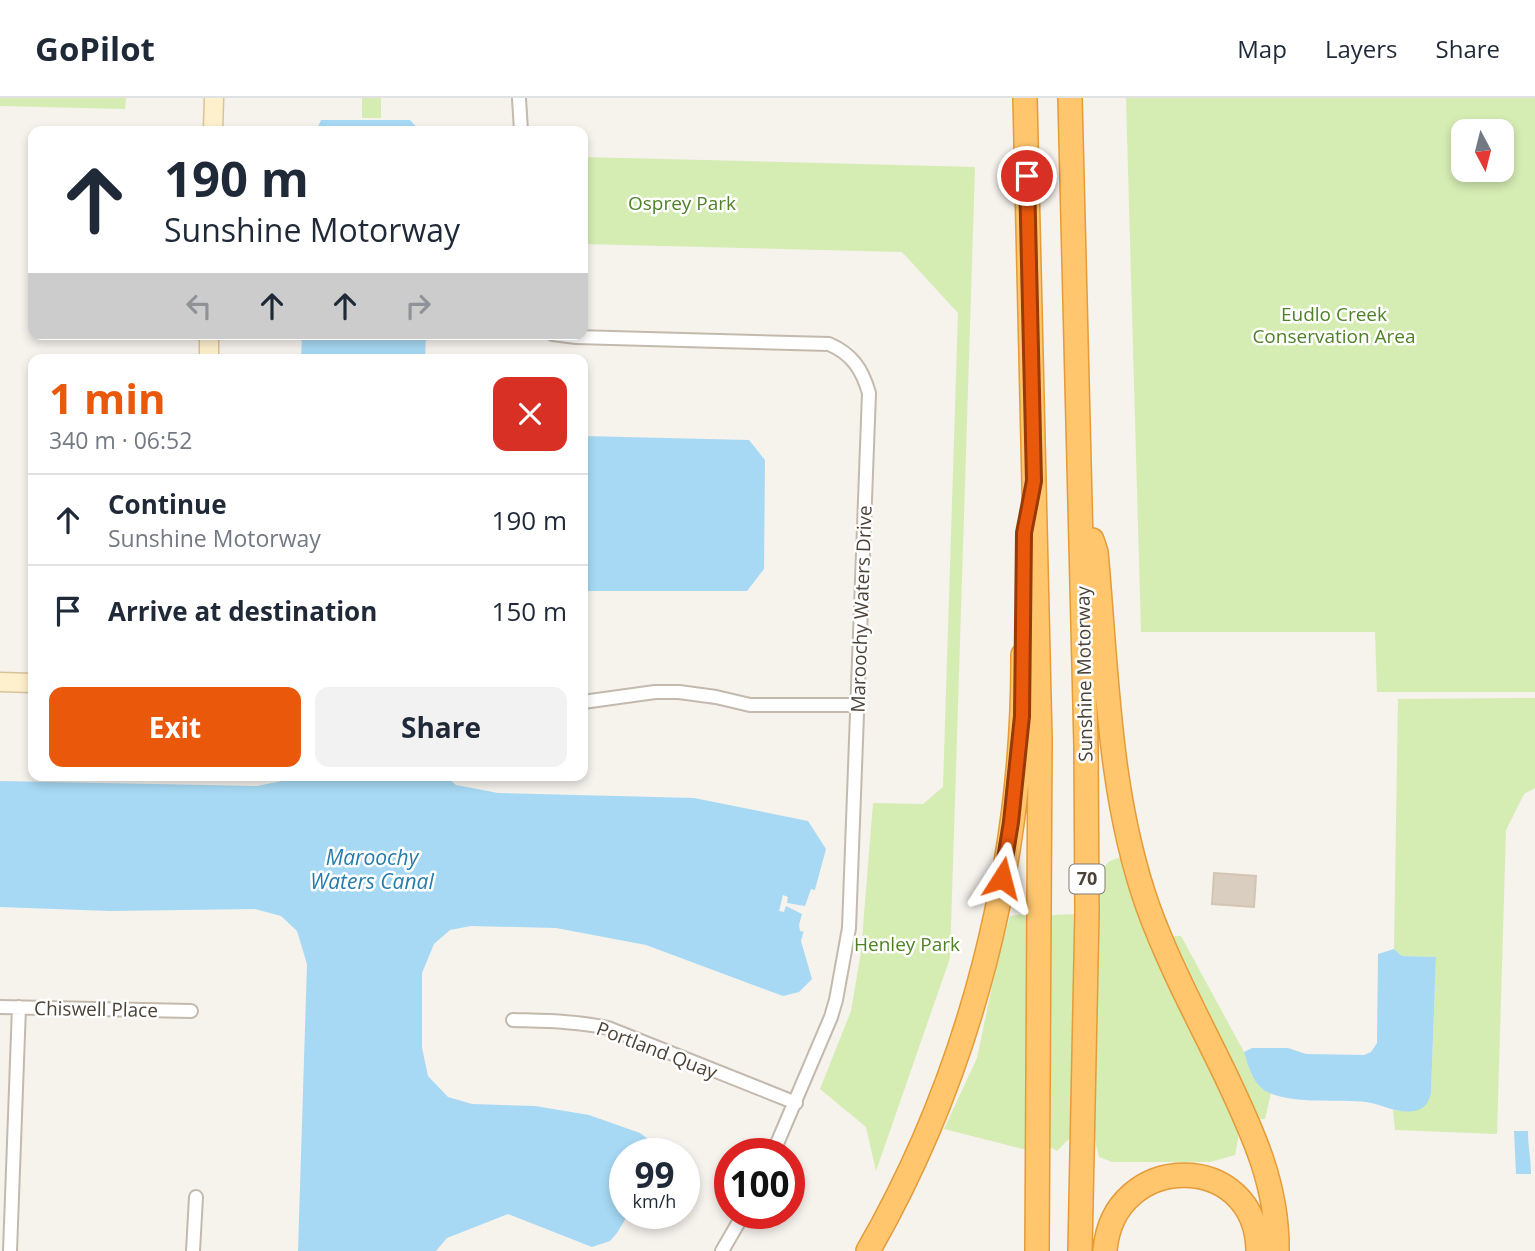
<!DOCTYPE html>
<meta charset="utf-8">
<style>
:root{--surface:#fff;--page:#f2f2f3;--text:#1f2937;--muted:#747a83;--line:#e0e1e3;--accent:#ea580c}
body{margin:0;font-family:"Open Sans",sans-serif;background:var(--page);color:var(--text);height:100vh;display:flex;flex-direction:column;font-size:26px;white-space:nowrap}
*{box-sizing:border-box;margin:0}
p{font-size:23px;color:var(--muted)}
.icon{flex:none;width:38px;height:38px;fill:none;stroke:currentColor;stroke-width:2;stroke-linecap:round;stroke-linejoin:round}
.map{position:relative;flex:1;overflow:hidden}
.drawer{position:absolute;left:28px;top:256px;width:560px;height:427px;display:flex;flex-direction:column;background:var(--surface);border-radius:14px;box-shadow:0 4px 10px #0003}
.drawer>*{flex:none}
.top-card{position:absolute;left:28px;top:28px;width:560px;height:214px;border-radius:14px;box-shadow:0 4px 10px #0003;background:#fff;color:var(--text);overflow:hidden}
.needle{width:46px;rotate:173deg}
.buttons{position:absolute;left:1451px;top:21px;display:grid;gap:14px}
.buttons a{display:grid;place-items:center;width:63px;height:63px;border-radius:14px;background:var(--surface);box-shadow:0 4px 10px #0003;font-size:35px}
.speed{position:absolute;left:609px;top:1040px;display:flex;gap:14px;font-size:35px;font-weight:700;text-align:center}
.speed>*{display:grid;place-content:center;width:91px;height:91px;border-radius:50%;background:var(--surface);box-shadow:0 4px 10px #0003;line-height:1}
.speed small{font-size:18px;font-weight:400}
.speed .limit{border:10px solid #d22;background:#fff;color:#111}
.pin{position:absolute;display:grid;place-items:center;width:60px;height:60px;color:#fff;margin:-30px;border:4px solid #fff;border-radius:50%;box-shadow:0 2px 7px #0007}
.me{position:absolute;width:77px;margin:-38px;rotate:9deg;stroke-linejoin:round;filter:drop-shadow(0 0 5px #0008)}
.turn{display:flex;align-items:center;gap:24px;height:147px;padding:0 21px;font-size:32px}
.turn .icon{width:91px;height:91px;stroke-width:2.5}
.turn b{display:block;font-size:49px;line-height:60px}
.lanes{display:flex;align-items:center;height:66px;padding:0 21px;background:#0003;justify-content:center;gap:35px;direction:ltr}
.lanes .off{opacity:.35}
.round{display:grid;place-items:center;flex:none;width:74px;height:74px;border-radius:14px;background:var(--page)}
.summary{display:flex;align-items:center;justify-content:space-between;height:119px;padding:0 21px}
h1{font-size:42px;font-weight:700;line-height:52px;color:var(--accent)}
.primary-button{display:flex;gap:14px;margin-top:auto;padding:14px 21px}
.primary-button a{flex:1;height:80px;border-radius:14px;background:var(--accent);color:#fff;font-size:28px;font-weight:700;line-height:80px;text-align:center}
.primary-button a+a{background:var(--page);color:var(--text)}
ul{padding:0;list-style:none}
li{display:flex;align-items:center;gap:21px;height:91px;padding:0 21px;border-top:2px solid var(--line)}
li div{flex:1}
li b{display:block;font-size:26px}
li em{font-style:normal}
header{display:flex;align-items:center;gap:42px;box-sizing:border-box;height:98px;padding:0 35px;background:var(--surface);border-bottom:2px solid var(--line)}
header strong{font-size:33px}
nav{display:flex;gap:38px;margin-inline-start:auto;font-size:24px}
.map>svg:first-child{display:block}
.green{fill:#d5ecb3;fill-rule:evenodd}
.water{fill:#a7d9f4}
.pier{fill:#f6f2ec}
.building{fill:#d9cec0;stroke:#d4c5b3;stroke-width:2}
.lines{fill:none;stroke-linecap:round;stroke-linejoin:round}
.street-casing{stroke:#c3baad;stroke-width:16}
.secondary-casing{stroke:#d8c49a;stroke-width:21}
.highway-casing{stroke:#e59b37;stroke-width:26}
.street{stroke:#fff;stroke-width:12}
.secondary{stroke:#fff0cd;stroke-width:18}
.highway{stroke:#ffc66e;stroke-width:23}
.route-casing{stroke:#983908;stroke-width:18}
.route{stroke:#ea580c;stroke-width:12}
.labels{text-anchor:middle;stroke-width:5;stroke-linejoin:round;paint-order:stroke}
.shield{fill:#fff;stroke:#827b74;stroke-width:2}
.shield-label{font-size:18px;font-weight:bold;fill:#4c4338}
.park-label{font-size:19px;fill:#4f8227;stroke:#fff}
.street-label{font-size:19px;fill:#4c4338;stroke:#fff}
.water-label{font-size:21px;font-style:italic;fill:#287cad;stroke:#fff}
</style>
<header>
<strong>GoPilot</strong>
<nav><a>Map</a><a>Layers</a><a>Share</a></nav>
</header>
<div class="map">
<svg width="1535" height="1153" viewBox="0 0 1535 1153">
<rect width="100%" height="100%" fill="#f6f2ec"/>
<path class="green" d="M0,0H126L125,11L0,8Z
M362,0H381V20H362Z
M1126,0H1535V594H1377L1375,534H1141ZM1502,33V72H1463V33Z
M583,59L975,69L950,860L876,1073L866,1029L820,991L851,913L861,854L873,705L923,706L943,689L958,215L902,154L583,146Z
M1535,600V690L1524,696L1506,732L1497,1036L1395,1032L1393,1012L1402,1013L1431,995L1436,859L1402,858L1394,851L1398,601Z
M1121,759L1135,805L1151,839L1181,838L1244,954L1252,977L1261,990L1271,995L1265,1021L1236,1022L1239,1036L1235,1057L1210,1064H1112L1099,1059L1094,1038L1073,1037L1057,1053L1052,1050L1023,1051L944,1031L977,960L999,856L1010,818L1025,816L1054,817L1099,815L1100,772L1110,763Z"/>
<path class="water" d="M321,22H410L420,33H316Z
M302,236H426L425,261H301Z
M583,338L749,342L765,362L764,471L747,493H583Z
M285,677H444L456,687L498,695L694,700L808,723L826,751L801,843L812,881L799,894L783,898L646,847L556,830L471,828L450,832L434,846L422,875V950L428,978L448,999L472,1006L535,1008L589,1017L640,1035L652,1044L655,1055H625V1115H629L617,1135L610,1143L592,1149L508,1116L447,1140L436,1153H298L307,866L297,833L281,818L255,811L110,813L0,809V683L257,688L282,683Z
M1394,851L1402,858L1436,859L1431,995C1428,1005 1425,1011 1414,1013C1396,1016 1382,1006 1366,1004C1339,1001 1286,1007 1264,992C1252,984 1248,966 1244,954L1252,950H1288L1306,956L1364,957L1371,954L1377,945L1378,856Z
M1514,1033H1528C1528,1049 1531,1061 1531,1076H1516Z"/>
<path class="pier" d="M811,791L818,793L806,834L800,833L799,827L802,816L786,808L784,814L779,813L783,797L788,799L787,805L805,808Z"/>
<path class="building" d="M1214,775L1256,778L1254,809L1212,806Z"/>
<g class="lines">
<g class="street-casing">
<path id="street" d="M519,0L521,33
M553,236L576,239L829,246C852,256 862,271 869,295L849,830L836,902L831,919L773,1055
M583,604L655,594H679L716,599L750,607H857
M0,909L191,913
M513,922C545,923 577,923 608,930L796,1005
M10,1153L19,909
M193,1153L196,1099
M722,1153L744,1115"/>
</g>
<g class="secondary-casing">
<path id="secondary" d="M213,33L214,0
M209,261V236
M0,584L33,585"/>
</g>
<g class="highway-casing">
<path id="highway" d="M1025,0L1040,642L1037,1153
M1070,0L1086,648L1087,814L1080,1153
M1092,442L1096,454C1107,573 1108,696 1148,809C1169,867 1199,922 1226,978C1253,1035 1278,1088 1277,1153
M868,1153C971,974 1024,763 1023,557
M1105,1153C1113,1052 1257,1052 1258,1153"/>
</g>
<use href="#street" class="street"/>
<use href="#secondary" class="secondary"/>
<use href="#highway" class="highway"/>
</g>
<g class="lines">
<g class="route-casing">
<path id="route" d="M1002,780L1011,724L1022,618L1024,435L1034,383L1027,78"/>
</g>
<use href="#route" class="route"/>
</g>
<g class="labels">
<rect class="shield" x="1069.5" y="766.5" width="35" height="29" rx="5"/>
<g class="shield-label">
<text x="1087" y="787">70</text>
</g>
<g class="park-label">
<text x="682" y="112">Osprey Park</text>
<text x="1334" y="223">Eudlo Creek<tspan x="1334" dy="22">Conservation Area</tspan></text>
<text x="907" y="853">Henley Park</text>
</g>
<g class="street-label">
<text transform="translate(861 511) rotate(-88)" y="7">Maroochy Waters Drive</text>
<text transform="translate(1084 576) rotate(-91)" y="7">Sunshine Motorway</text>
<text transform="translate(96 911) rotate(1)" y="7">Chiswell Place</text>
<text transform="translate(657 952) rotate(21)" y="7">Portland Quay</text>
</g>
<g class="water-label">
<text x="372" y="767">Maroochy<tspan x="372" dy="24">Waters Canal</tspan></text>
</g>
</g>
</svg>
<div class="buttons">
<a><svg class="needle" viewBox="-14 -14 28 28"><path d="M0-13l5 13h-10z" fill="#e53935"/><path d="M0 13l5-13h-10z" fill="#747a83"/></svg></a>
</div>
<div class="speed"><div>99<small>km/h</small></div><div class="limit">100</div></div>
<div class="pin" style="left:1027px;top:78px;background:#d93025"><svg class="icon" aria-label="arrive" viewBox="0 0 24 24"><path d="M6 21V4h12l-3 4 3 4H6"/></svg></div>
<svg class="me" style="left:1002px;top:780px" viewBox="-20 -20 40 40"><path d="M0-17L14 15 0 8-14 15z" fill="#ea580c" stroke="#fff" stroke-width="4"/></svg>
<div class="top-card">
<div class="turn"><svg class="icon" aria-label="ahead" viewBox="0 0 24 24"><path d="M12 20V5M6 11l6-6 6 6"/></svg><div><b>190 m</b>Sunshine Motorway</div></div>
<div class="lanes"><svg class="icon off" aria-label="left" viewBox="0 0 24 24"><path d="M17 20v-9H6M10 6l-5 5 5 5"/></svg><svg class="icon" aria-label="ahead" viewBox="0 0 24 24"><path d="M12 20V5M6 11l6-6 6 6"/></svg><svg class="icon" aria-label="ahead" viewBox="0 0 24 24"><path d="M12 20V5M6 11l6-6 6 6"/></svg><svg class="icon off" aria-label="right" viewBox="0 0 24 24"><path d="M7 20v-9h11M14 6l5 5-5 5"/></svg></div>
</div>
<section class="drawer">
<div class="summary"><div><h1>1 min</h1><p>340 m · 06:52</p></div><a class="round" style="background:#d93025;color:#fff"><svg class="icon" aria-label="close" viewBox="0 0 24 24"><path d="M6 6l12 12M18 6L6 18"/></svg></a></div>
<ul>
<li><svg class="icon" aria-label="ahead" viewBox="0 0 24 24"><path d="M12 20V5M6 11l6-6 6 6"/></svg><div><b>Continue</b><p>Sunshine Motorway</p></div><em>190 m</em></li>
<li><svg class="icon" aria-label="arrive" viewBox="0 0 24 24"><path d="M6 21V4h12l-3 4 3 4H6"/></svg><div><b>Arrive at destination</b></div><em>150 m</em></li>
</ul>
<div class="primary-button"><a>Exit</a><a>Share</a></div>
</section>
</div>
